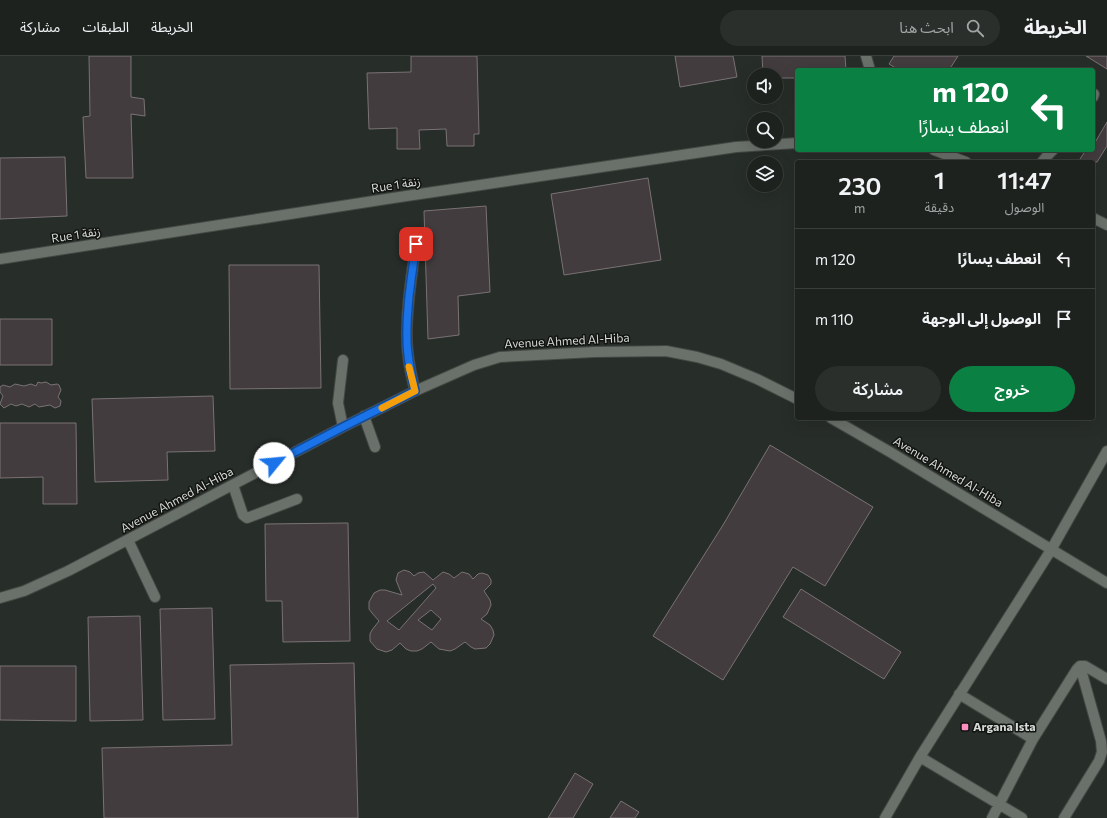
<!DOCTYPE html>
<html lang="ar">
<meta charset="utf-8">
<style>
:root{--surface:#1d221e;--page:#2a2f2b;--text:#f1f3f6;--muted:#a0a4a4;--line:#3b3f3c;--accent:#0b8043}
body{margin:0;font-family:Commissioner,"Noto Sans Arabic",sans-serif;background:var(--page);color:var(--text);direction:rtl;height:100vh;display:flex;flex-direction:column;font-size:15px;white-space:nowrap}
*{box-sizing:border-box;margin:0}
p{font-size:13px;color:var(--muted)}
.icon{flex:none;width:22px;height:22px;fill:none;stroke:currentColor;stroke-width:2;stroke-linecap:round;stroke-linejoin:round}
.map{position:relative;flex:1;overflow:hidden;direction:ltr}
.drawer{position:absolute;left:795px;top:104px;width:300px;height:260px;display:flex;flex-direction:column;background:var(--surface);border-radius:4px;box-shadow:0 4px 16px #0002,0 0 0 1px var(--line);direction:rtl}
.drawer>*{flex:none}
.top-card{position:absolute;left:795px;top:12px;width:300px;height:84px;border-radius:4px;box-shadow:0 4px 16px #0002,0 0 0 1px var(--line);direction:rtl;background:#0b8043;color:#fff;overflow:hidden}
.controls{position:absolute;left:747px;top:12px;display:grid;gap:8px}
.controls a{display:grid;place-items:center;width:36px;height:36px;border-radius:50%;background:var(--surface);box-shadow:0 4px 16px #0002,0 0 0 1px var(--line);font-size:20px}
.pin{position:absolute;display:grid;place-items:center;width:34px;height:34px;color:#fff;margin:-17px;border-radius:8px;box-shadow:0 2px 6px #0006}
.me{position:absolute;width:44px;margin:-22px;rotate:62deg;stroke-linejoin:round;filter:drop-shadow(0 0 3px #0008)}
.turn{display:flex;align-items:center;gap:14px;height:84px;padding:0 20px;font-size:18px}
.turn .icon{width:52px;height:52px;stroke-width:2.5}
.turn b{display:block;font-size:28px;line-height:34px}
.eta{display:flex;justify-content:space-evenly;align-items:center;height:68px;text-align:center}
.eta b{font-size:24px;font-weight:600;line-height:28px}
.primary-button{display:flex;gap:8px;margin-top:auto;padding:8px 20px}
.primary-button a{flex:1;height:46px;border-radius:24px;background:var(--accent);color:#fff;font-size:16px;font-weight:600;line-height:46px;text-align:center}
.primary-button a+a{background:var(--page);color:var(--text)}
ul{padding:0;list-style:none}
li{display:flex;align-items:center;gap:12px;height:60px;padding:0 20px;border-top:1px solid var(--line)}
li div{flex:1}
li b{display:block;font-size:15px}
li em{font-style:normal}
header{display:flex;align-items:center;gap:24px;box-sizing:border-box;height:56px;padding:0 20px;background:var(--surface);border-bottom:1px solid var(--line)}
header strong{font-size:19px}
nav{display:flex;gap:22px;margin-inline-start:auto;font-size:14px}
.search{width:280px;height:36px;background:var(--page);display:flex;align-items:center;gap:10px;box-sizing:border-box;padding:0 14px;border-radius:22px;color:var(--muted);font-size:15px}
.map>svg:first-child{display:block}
.building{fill:#433c3e;stroke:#7a7275;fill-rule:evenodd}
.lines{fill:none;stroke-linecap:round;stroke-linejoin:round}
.minor-casing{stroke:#444844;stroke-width:12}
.minor{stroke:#6a706a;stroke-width:10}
.route-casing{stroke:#114b97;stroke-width:10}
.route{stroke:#1a73e8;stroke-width:7}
.slow{stroke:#f59e0b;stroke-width:7}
.poi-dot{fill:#fd8ec0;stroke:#121412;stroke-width:1.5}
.labels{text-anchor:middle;stroke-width:3;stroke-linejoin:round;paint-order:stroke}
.street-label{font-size:12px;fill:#d7dbd7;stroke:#121412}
.poi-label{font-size:12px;font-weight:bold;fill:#d7dbd7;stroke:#121412;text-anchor:start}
</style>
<header>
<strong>الخريطة</strong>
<div class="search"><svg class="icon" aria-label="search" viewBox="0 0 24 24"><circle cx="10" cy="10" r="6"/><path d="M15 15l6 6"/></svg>ابحث هنا</div>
<nav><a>الخريطة</a><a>الطبقات</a><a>مشاركة</a></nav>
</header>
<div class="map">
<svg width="1107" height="762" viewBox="0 0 1107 762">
<rect width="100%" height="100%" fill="#272d28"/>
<path class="building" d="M89,0H131V41L144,43L145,60L131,58L133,122H86L83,61L90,60Z
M411,0H477L479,78H474V90H447L446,73L419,74L420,93H397V72L369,73L367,17L411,16Z
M675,0H733L737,21L680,31Z
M762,0H845L846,14H797V22H776V19H763Z
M894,0H958L949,14H899L889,8Z
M1086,0H1107V13Z
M1107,66V90L1097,106H1078L1086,94H1093V90Z
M65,101L67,160L0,163V102Z
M648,122L661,204L564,219L551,138Z
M486,150L490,236L458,240L459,279L428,283L424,155Z
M229,209H319L321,332L230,333Z
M0,263H52V309H0Z
M38,326L41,327L46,326L51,329L57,328L59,329L61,334L58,341L61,345L60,350L55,352L50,349L39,351L35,348L29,351L22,348L16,350L11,348L4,352L0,348L3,340L0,336V331L3,329L10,331L15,328L24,330L31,328L36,330Z
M213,340L215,395L167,396L168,424L95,426L92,343Z
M0,367H76L77,448H43V421L0,422Z
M770,389L873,451L825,530L793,511L723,624L653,580L723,469Z
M348,467L350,585L283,586L282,545H266L265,468Z
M404,514L410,516L414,520L418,517L424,516L433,524L443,516L449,518L454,522L462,516L469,518L473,523L478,518L482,517L488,519L491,524V528L484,535L490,544L491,549L487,558L481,563L490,569L493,574L494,579L490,588L486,592L475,593L471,591L465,586L455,593L450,595L439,593L431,586L422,593L417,595H411L406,593L400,587L392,594L386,596L377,593L370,585V578L372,574L379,565L372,557L369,553V546L374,537L380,534H385L402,539L396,524L398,517ZM433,528L436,532L399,574L387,565ZM431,554L441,563L432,574L418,564Z
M801,533L901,596L884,623L783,561Z
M212,552L215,663L163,664L160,553Z
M140,560L143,664L90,665L88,561Z
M354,607L358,762H104L102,692L232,689L230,609Z
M0,610H76V665L0,664Z
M575,717L593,728L573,762H548Z
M621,745L639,756L635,762H610Z"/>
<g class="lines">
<g class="minor-casing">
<path id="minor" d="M866,0L870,14
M1093,41L1094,38
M934,94L966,106
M1042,106L1046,101L1053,94
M1093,162L1107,169
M0,203L393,142L736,91L797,87
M343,304L338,347L343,371
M415,335C411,318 407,301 407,283C406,251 412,219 416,187
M364,360L375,391
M831,362L890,396L1107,527
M233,429L243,459L247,462L297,443
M128,484L155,541
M0,542L24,535L68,515L343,371L415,335L474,309L500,301L594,296L666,295L697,301L721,308L757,323L797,343
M959,638L1033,683
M920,701L1022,762
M885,762L920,701L1051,494L1107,395
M992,762L1033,683L1077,613L1080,610H1085L1107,623
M1064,762L1099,705L1102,696L1101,685L1080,610"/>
</g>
<use href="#minor" class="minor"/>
</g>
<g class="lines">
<g class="route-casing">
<path id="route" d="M274,407L343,371L415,335C411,318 407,301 407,283C406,251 412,219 416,188"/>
</g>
<use href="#route" class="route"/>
<path class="slow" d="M382,352L415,335L409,311"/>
</g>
<rect class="poi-dot" x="961" y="667" width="8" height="8" rx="2"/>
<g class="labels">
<g class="street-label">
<text transform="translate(396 129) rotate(-9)" y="4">Rue 1 زنقة</text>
<text transform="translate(76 179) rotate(-9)" y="4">Rue 1 زنقة</text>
<text transform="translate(567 285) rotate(-3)" y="4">Avenue Ahmed Al-Hiba</text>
<text transform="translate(948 416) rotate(31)" y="4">Avenue Ahmed Al-Hiba</text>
<text transform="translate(177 444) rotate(-28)" y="4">Avenue Ahmed Al-Hiba</text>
</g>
<g class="poi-label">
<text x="973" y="675">Argana Ista</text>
</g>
</g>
</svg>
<div class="controls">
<a><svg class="icon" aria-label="sound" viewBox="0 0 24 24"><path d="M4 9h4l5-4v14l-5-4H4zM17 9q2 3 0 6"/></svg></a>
<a><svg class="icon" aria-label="search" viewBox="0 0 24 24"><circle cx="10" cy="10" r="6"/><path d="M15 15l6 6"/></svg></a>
<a><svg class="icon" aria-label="layers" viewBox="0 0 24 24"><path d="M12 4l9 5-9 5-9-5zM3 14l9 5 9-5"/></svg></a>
</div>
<div class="pin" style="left:416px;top:188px;background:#d93025"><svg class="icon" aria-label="arrive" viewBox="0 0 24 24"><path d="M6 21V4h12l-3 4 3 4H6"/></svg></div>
<svg class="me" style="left:274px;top:407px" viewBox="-20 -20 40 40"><circle r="19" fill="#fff"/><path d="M0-13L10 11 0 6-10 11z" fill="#1a73e8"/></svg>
<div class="top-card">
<div class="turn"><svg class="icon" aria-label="left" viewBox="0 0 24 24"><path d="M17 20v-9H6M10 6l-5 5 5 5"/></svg><div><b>120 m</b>انعطف يسارًا</div></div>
</div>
<section class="drawer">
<div class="eta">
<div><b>11:47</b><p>الوصول</p></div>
<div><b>1</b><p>دقيقة</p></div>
<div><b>230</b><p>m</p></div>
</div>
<ul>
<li><svg class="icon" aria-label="left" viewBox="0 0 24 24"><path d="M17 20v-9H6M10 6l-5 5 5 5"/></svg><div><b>انعطف يسارًا</b></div><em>120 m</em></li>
<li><svg class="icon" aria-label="arrive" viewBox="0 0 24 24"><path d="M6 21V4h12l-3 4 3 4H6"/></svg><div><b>الوصول إلى الوجهة</b></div><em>110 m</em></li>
</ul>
<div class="primary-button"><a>خروج</a><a>مشاركة</a></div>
</section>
</div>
